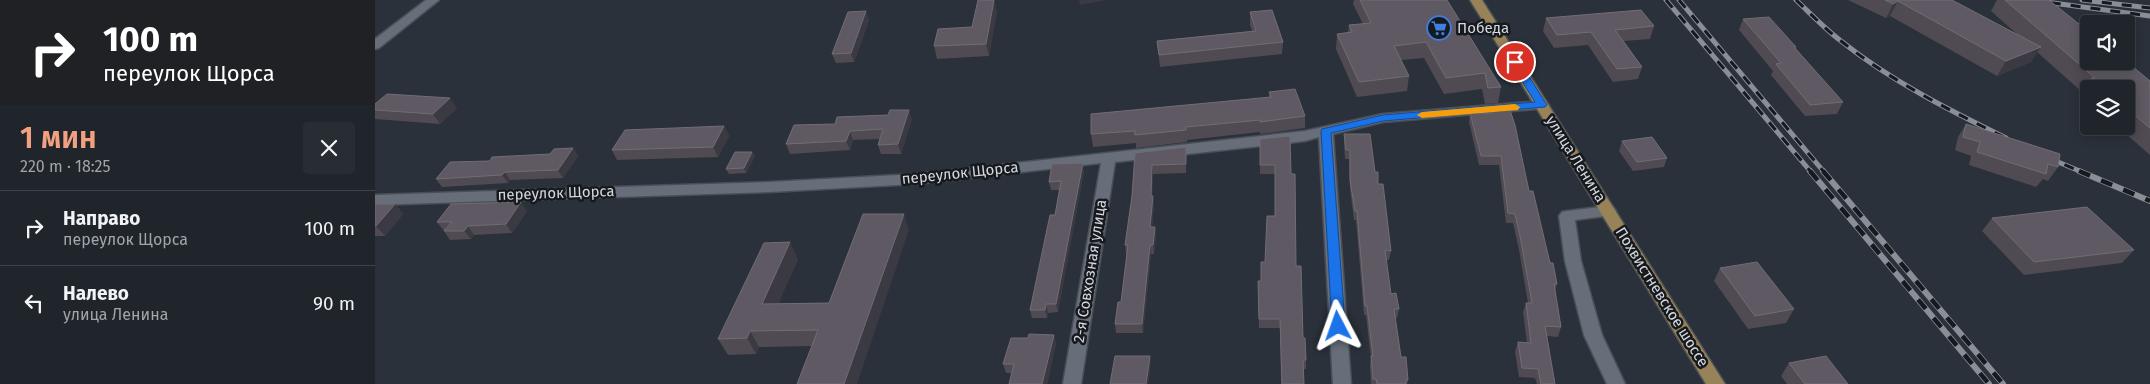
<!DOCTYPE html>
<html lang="ru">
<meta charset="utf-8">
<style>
:root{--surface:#20252c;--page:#282d34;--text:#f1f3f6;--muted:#a2a5a9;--line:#3d4248;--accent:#f2a080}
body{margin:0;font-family:"Fira Sans",sans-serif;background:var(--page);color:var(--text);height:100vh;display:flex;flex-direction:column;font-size:19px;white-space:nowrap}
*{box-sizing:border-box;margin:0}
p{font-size:16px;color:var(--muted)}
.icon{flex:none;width:28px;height:28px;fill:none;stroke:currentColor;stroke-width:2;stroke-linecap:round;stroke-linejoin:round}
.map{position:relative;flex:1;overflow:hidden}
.side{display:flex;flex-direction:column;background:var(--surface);width:375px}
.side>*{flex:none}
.top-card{background:#202124;color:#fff;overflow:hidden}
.controls{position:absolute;left:1705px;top:15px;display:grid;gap:10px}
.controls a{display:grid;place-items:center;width:55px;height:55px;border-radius:5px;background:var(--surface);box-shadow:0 2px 12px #0003,0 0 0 1px var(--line);font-size:25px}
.pin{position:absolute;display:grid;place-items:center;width:42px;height:42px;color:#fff;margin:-21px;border:2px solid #fff;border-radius:50%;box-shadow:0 1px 5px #0007}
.me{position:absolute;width:55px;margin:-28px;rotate:356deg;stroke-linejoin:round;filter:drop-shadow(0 0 4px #0008)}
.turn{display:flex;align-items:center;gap:18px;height:105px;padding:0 20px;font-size:22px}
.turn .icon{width:65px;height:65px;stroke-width:2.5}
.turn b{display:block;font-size:35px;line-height:42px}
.round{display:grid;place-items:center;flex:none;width:52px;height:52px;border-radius:5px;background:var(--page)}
.headline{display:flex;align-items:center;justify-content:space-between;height:85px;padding:0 20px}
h1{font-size:30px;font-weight:600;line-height:38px;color:var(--accent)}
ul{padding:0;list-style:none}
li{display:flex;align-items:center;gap:15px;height:75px;padding:0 20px;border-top:1px solid var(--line)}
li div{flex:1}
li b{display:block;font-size:19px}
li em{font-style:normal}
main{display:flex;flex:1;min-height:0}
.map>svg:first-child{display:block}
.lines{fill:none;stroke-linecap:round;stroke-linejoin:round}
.minor-casing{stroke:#494f56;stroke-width:3}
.major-casing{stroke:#494f56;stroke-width:3}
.minor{fill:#676e79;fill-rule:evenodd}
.major{fill:#988258;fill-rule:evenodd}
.rail-far1-casing{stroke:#8a8f97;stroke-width:5}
.rail-casing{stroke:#8a8f97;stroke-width:6}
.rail-far1{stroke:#16191d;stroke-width:3;stroke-dasharray:10;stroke-linecap:butt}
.rail{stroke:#16191d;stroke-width:4.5;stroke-dasharray:12;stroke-linecap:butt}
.wall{fill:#504a53}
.shaded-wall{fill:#3b3942}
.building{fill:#5e5962;stroke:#716d75}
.route{fill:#1a73e8;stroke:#114b97}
.slow{fill:#f59e0b}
.labels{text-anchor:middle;stroke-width:5;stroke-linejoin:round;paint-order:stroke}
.poi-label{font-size:15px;fill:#d5d9df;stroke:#16191d;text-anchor:start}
.street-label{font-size:15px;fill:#d5d9df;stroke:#16191d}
</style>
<main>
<section class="side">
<div class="top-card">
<div class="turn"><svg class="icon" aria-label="right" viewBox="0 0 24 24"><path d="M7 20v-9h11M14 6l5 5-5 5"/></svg><div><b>100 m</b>переулок Щорса</div></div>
</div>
<div class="headline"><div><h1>1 мин</h1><p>220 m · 18:25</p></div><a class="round"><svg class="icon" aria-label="close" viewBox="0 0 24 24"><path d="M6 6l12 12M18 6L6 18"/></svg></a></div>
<ul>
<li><svg class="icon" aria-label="right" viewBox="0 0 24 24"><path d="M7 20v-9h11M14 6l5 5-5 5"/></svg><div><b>Направо</b><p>переулок Щорса</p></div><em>100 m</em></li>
<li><svg class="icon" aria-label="left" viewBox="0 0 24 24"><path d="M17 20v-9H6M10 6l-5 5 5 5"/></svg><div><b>Налево</b><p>улица Ленина</p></div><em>90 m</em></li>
</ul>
</section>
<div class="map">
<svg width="1775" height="384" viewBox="0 0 1775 384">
<rect width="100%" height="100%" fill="#2a313a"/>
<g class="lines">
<g class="minor-casing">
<path id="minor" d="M51,0H64L4,48L0,49V39Z
M1167,101L1174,105L1172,108L1008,122L958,134L976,384H958L944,137L930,141L740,162L706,384H688L726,163L541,184L395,192L0,205V195L395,182L541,174L930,131L1008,114Z
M1233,206L1238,207L1241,211L1238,215L1200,220L1206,261L1227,335L1250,384H1232L1209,335L1190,261L1184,216L1187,212L1192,211Z"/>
</g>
<g class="major-casing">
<path id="major" d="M1095,0H1107L1350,384H1331Z"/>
</g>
<use href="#minor" class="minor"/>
<use href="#major" class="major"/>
<g class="rail-far1-casing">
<path id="rail-far1" d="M1291,0L1436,172
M1304,0L1449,172
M1421,0C1436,14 1450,29 1466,41C1516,81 1574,110 1631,138
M1656,0L1775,16
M1707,0L1775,8
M1671,157L1707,172"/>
</g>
<g class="rail-casing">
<path id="rail" d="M1435,171L1614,384
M1448,171L1628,384
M1704,171L1775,201"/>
</g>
<use href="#rail-far1" class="rail-far1"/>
<use href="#rail" class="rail"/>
</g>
<path class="wall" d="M979,0H1072L1126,87L1123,103L1110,104L1107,89L1069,94L1049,58L1026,60L1034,76L1032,91L982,97L961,49L962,34L973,33L974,25L988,24L978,4Z
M1473,0H1577L1644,36L1616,11L1622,0H1674L1775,81V155L1742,126H1751V89H1714V102L1705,94L1706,91L1662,52L1656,62L1622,76L1515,16L1511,18Z
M622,11L614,56L562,59L559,46L597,27Z
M875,12L908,42L907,54L785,67L782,41L877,31L875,25Z
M1171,18L1279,26L1275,39L1249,41L1267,67L1263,79L1238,82L1213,45L1179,48L1168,31Z
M1368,19L1421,47L1420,48L1468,102L1462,114L1430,116L1396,75L1398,71L1364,30Z
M494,20L479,62L461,63L457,54Z
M894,92L930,116V128L885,134V132L812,140V142L761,148V143L718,147L716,134L894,98Z
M0,104L82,108L65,124L0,119Z
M1115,106L1154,191L1182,284L1180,291L1186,327L1183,337L1172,336L1180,384H1162L1160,378L1144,377L1140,352L1143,342L1152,343L1148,312L1151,303H1153L1144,250L1138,223H1131L1124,165H1104L1094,122L1095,113H1113Z
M537,119L526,154H506L503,145L505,139L478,140L475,150L415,154L411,144L460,124Z
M1591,124L1683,167L1673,181L1668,179L1661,187L1594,165L1596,156L1580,150L1583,137Z
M349,126L354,136L343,157L242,160L237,150Z
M969,134L1000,172L1003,184L1016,251L1014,260H1011L1016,294L1024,309L1022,318H1020L1026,357L1033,380L1032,384H996L995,365L996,358L991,315H989L981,220H979L975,189L974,159H970L969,143Z
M885,139L916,174L921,266L928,338L931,360V369H929V384H906L905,328H884L883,281H886L900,216V174H885Z
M1247,141L1292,158L1289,167L1258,171L1244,151Z
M198,148L203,156L188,178L135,180L133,183L67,187L61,179L115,161L175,154Z
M377,152L380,156L371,173L354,174L351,169Z
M760,153L811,156V173L778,174L777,196L779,205L777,227H780L781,236L779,254H776L768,333H741L740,324L746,302L752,254H751L750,245L757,196Z
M709,171L683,312L673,313L672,318H657L655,310L680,215L685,190H676L674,182Z
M0,204H20L28,214L10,236H0Z
M152,211L137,233L99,235L96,239L75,240L69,231V230H68L62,222Z
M1617,218L1759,250L1747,263L1649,275L1607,231Z
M534,230L437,346L384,347L381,354L353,355L343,339L423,259L403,304L454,303Z
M1345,268L1419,309L1411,323L1373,329L1339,281Z
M679,335L681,344L672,384H634L637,373H631L628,364L653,338Z
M1414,363L1473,384H1412L1406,376Z"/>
<path class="shaded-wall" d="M619,0L622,11L614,56L611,44Z
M704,0H732L705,5Z
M1523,1L1515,16L1511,18L1518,4Z
M491,11L494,20L479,62L476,53Z
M1666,47L1656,62L1622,76L1631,61Z
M75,98L82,108L65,124L58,114Z
M534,110L537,119L526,154L523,144Z
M349,126L354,136L343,157L338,147Z
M475,131L478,140L475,150L471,141Z
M198,148L203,156L188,178L183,170Z
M377,152L380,156L371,173L369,168Z
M708,163L709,171L683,312L681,304Z
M777,165L778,174L777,205L776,196Z
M130,172L135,180L133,183L127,175Z
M778,196L779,205L776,236L775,227Z
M146,202L152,211L137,233L131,224Z
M20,204L28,214L10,236L1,226Z
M529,214L534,230L482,384H469Z
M93,226L99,235L96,239L89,231Z
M780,227L781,236L779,254L778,245Z
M415,242L423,259L396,320L387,304Z
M775,245L776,254L768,333L767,324Z
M671,304L673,313L672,318L670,310Z
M375,331L384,347L381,354L372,338Z
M679,335L681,344L672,384H667Z
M775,356L776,366L773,384H771Z"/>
<path class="building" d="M603,0H619L611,44L559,46L563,29L597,27Z
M985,0H1072L1126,87L1113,88L1110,73L1071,78L1051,42L1019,46L1034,76L984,82L962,34L977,32L974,25L996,23Z
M1510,0H1577L1666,47L1631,61L1523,1L1518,4Z
M1630,0H1674L1714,32V61H1751L1775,81V128L1751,108V89H1728L1716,78H1720Z
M897,10L908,42L784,55L782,41L881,31L875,12Z
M1266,10L1279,26L1240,30L1267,67L1242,69L1216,32L1182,35L1171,18Z
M491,11L476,53L457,54L473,12Z
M1394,17L1421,47H1419L1468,102L1435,105L1401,64L1406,63L1368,19Z
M920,89L930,116L885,122V120L811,127V130L760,135V131L716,134V114L896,97L894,92Z
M12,94L75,98L58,114L0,110V104Z
M1133,104L1140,125L1154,191H1158L1175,263H1178L1182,284H1179L1186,327L1170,326L1180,384H1166L1163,369L1147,368L1143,342L1156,343L1151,303H1157L1146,241L1140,214L1133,213L1126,156H1106L1095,113H1116L1115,106Z
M515,110H534L523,144L503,145L508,129L475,131L471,141L411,144L419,125L460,124L462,117L513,115Z
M1591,124L1685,154L1683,167L1673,164L1671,174L1602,152L1605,142L1588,137Z
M349,126L338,147L237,150L250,130Z
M969,134H995L1000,172H1003V184H1008L1016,251L1010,250L1016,294L1021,293L1024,309H1019L1026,357H1031L1033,380H1031V384H1002L1001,379H998L996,356H998L992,306H990L982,211H980L975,180V150H971Z
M915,136L916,174H920L921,266H926L928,338H930L931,360H928L929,384H907L905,319H884L883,281H886V262H890L892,216H900V165H885V139Z
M1277,137L1292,158L1262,162L1247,141Z
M811,147V164L777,165L776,196H778L775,227H780L778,245H775L767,324H740L743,302H746L753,245H750L757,196L760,153Z
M198,148L183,170L130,172L127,175L61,179L75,162L115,161L117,157L175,154L179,149Z
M360,152H377L369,168L351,169Z
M708,163L681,304H671L670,310H655L675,215H680L686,181L674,182L677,164Z
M146,202L131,224L93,226L89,231H69L77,222H62L76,204Z
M0,204H20L1,226H0Z
M1712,207L1759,250L1659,262L1617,218Z
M488,214H529L469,384H422L443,330L375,331L372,338L343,339L389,243L415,242L387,304L454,303Z
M1382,262L1419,309L1380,316L1345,268Z
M654,334L679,335L667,384H634L639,364H628L636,338H653Z
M740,356H775L771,384H735Z
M1451,356L1473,384H1430L1414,363Z"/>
<path class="route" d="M1140,59L1145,62L1172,105L1170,107L1008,121L956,133L970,326L968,329H959L957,326L946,131L947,129L1008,115L1160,102L1135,62Z"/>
<path class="slow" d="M1140,104L1145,107L1143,110L1047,118L1042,115L1047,112Z"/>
<defs>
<g id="supermarket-ring" transform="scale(1.25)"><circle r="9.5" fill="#16191d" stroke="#3f7fe0" stroke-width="1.5"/><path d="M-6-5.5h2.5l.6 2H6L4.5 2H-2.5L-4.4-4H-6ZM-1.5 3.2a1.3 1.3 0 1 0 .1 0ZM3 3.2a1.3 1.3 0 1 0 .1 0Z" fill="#3f7fe0"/></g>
</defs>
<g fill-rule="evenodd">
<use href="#supermarket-ring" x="1064" y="28"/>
</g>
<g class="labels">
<g class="poi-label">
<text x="1082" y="33">Победа</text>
</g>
<g class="street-label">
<text transform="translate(1201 159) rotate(58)" y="5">улица Ленина</text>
<text transform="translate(585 173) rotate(-6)" y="5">переулок Щорса</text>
<text transform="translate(181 193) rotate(-2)" y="5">переулок Щорса</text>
<text transform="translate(715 271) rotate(-81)" y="5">2-я Совхозная улица</text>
<text transform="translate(1287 297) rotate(58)" y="5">Похвистневское шоссе</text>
</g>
</g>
</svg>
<div class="controls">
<a><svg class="icon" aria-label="sound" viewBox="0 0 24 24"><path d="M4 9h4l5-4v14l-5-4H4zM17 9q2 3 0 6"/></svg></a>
<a><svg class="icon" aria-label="layers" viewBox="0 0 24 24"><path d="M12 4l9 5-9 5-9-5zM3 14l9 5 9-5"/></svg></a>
</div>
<div class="pin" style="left:1140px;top:62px;background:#d93025"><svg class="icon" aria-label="arrive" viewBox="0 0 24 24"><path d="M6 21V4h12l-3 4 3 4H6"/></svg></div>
<svg class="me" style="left:963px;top:326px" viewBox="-20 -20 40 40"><path d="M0-17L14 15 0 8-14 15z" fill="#1a73e8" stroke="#fff" stroke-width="4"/></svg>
</div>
</main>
